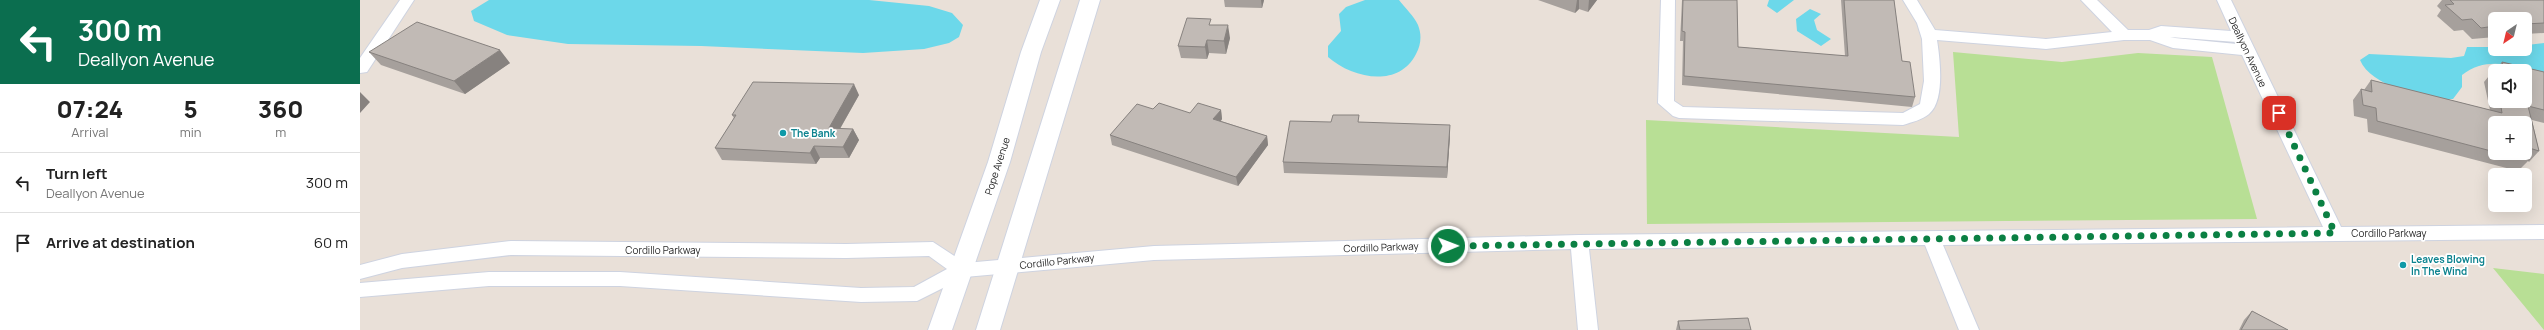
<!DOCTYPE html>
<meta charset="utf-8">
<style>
:root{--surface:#fff;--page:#f6f6f6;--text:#222;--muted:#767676;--line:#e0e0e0}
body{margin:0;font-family:Manrope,sans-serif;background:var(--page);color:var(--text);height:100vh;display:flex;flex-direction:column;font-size:15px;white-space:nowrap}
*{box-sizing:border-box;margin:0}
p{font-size:13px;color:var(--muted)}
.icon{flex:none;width:22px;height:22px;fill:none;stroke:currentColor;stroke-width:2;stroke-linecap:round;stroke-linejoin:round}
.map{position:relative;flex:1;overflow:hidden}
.sheet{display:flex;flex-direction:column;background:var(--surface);width:360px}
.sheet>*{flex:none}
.guide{background:#0b6e4f;color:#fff;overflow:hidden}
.needle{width:26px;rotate:215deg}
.buttons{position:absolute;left:2128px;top:12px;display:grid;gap:8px}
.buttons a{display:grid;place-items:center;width:44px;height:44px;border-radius:6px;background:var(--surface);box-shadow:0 4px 16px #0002;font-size:20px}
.pin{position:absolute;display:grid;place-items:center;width:34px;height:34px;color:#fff;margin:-17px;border-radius:8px;box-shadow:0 2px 6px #0006}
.me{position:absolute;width:44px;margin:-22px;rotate:89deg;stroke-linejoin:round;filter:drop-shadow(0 0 3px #0008)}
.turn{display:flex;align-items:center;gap:14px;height:84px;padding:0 12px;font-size:18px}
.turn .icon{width:52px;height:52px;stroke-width:2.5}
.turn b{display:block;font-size:28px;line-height:34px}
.eta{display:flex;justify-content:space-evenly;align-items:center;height:68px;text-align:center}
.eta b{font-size:24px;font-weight:800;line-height:28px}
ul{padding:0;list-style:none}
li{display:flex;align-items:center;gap:12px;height:60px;padding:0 12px;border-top:1px solid var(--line)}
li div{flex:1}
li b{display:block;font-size:15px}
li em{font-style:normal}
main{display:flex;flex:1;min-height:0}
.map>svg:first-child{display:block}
.green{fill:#b8df95}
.water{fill:#6cd8ea}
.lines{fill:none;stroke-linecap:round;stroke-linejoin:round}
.street-casing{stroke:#ced3e0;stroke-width:2}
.secondary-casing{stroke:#ced3e0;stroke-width:2}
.street{fill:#fff;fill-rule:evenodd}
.secondary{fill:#fff;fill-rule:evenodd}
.wall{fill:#a6a09c;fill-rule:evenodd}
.shaded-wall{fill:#87827f}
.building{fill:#c1bab5;stroke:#87827f}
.route{stroke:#0b8043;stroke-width:7;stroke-dasharray:0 12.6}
.culture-dot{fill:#0f9aa8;stroke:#fff;stroke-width:1.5}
.labels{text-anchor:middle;stroke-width:3.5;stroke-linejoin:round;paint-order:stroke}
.street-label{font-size:10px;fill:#272727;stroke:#fff}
.culture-label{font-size:10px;font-weight:bold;fill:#0d838f;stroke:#fff;text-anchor:start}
</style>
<main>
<section class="sheet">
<div class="guide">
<div class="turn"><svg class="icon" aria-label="left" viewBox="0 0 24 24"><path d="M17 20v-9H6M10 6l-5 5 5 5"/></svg><div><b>300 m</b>Deallyon Avenue</div></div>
</div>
<div class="eta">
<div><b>07:24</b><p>Arrival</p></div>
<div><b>5</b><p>min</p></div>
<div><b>360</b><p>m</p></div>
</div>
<ul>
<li><svg class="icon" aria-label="left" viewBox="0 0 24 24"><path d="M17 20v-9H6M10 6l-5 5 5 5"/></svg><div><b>Turn left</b><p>Deallyon Avenue</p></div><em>300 m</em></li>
<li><svg class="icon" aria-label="arrive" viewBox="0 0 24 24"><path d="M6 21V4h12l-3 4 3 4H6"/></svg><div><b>Arrive at destination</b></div><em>60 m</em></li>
</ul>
</section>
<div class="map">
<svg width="2184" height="330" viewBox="0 0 2184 330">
<rect width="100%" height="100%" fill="#e9e0d8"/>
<path class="green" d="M1593,52L1702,62L1778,53L1852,57L1897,219L1287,224L1286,120L1599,137Z
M2133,268L2184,274V330Z"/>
<path class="water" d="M129,0H509L569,6L592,13L603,25L599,37L589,43L564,49L503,53L341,46L208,44L147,35L114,21L111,11Z
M1005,0H1039C1045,8 1054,16 1058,25C1062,35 1061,45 1056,54C1038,89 992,78 968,57V46L981,31L979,14L986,7Z
M1409,0H1434L1417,13L1407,6Z
M1450,9L1461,14L1454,20L1457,30L1471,39L1461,46L1437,31L1436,19Z
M2184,43V74C2156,66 2127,55 2102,75V87L2093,99C2067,100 2011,87 2000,60L2009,54L2091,58L2104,56L2107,47H2135L2150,52L2154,49H2165L2167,45Z"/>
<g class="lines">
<g class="street-casing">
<path id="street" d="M40,0H54L7,72L0,73V58Z
M1301,0H1315L1314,101L1323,107L1543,113L1560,104L1564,81L1562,39L1557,23L1543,0H1557L1575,30L1686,39L1752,32L1721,0H1737L1768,30H1789L1801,26L1871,31L1857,0H1871L1981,227L2184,225V239L1583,245L1619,330H1599L1565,245L1229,249L1238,330H1218L1211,249L794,260L605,277L557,301L501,302L260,286H129L0,297V283L129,272H260L501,288L554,287L587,269L569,256L486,258L151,255L42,268L0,279V265L42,254L151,241L486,244L573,242L605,263L794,246L1219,235L1963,227L1882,55L1813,48L1790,40H1764L1686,49L1577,40C1580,59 1585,101 1569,114C1562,120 1552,122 1543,125L1319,118L1313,116L1298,103ZM1810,37L1876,42L1877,44L1815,38Z"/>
</g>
<g class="secondary-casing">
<path id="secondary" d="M680,0H700L681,52L650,162L592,330H568L628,162L661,52Z
M720,0H740L640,330H616Z"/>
</g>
<use href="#street" class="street"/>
<use href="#secondary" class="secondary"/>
</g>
<path class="wall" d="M864,0H904L902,8L865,7Z
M1178,0H1237L1228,12L1219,9L1215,13Z
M1322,0H1377L1378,47L1485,56L1481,0H1534L1542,61L1555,97L1552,107L1322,85L1323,41H1320Z
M2082,0H2184V33L2165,34V19H2135V37L2112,39L2103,30L2094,31L2077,16L2081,10L2077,6Z
M852,25L870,38L866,54L849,53L847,59L821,58L818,46Z
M9,52L150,63L105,94L21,65Z
M2142,62L2184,72V123L2172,120L2179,151L2169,162L2168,161L2158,171L2008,132L2007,119L1994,116L1993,100L2001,89L2004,90L2011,80L2130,110L2124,82L2133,71H2134ZM2135,71H2165V101H2135ZM2135,123L2165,153H2135Z
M499,95L480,129H493L499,140L489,158H460L456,164L362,160L355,148L374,118L372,115Z
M793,109L830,113L861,110L862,119L861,121L907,136L908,145L878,186L752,145L750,135Z
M971,122H1000L1090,136L1087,178L924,173L923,162Z
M1892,311L1928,330H1879L1884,320Z
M1318,321L1391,330H1316Z"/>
<path class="shaded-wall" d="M901,0H904L902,8Z
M1217,0H1219V9L1215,13Z
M1229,0H1237L1228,12Z
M868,25L870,38L866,54L864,41Z
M847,40L849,53L847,59L845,47Z
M140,50L150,63L105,94L94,81Z
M494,84L499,95L474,139L469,128Z
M0,92L10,102L0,113Z
M861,110L862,119L855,128L853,119Z
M1090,125V136L1087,178V167Z
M493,129L499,140L489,158L483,147Z
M907,136L908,145L878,186L876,177Z
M454,146L460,158L456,164L450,153Z"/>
<path class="building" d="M1323,0H1377L1378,47L1488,56L1484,0H1534L1542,61L1550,62L1555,97L1324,76L1325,32L1322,31Z
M2090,0H2184V23L2165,24V19H2135V26L2121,28L2112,19L2102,20L2085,5L2094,4Z
M827,18L851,19L849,25H868L864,41L847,40L845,47L818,46Z
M57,22L140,50L94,81L9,52Z
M2142,62L2184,72V110L2168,106L2179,151L2166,147L2169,160L2141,153H2165V123H2135V152L2017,121L2016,108L2003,105L2001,89L2012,92L2011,80L2142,113L2140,101H2165V71H2144Z
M2133,71H2135V79Z
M393,82L494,84L469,128L493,129L483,147L454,146L450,153L355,148L376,115H372Z
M799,103L830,113L838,103L861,110L853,119L907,136L876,177L750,135L777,104L793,109Z
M973,115H999L998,122L1090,125L1087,167L923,162L930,121L971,122Z
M1892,311L1928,330H1881Z
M1388,318L1391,330H1320L1318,321Z"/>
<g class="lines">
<path class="route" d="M1088,246L1975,233L1919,113"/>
</g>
<g class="culture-dot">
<circle cx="423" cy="133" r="4"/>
<circle cx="2043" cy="265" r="4"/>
</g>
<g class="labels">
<g class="street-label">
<text transform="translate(1888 52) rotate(65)" y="4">Deallyon Avenue</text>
<text transform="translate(637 166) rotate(-72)" y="4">Pope Avenue</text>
<text x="2029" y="237">Cordillo Parkway</text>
<text transform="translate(1021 247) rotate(-2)" y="4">Cordillo Parkway</text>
<text x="303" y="254">Cordillo Parkway</text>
<text transform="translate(697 261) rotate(-6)" y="4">Cordillo Parkway</text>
</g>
<g class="culture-label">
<text x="431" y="137">The Bank</text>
<text x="2051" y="263">Leaves Blowing<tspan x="2051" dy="12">In The Wind</tspan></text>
</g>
</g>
</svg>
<div class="buttons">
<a><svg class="needle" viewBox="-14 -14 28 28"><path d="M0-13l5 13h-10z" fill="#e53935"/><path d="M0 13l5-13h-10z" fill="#767676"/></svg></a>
<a><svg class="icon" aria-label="sound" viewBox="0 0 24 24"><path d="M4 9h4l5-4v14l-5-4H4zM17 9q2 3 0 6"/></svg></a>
<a>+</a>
<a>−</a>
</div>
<div class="pin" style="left:1919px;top:113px;background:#d93025"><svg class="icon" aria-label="arrive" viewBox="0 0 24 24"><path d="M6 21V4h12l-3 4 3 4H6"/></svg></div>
<svg class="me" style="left:1088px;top:246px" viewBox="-20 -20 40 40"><circle r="17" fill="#0b8043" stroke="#fff" stroke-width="3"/><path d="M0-11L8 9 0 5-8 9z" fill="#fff"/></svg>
</div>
</main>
